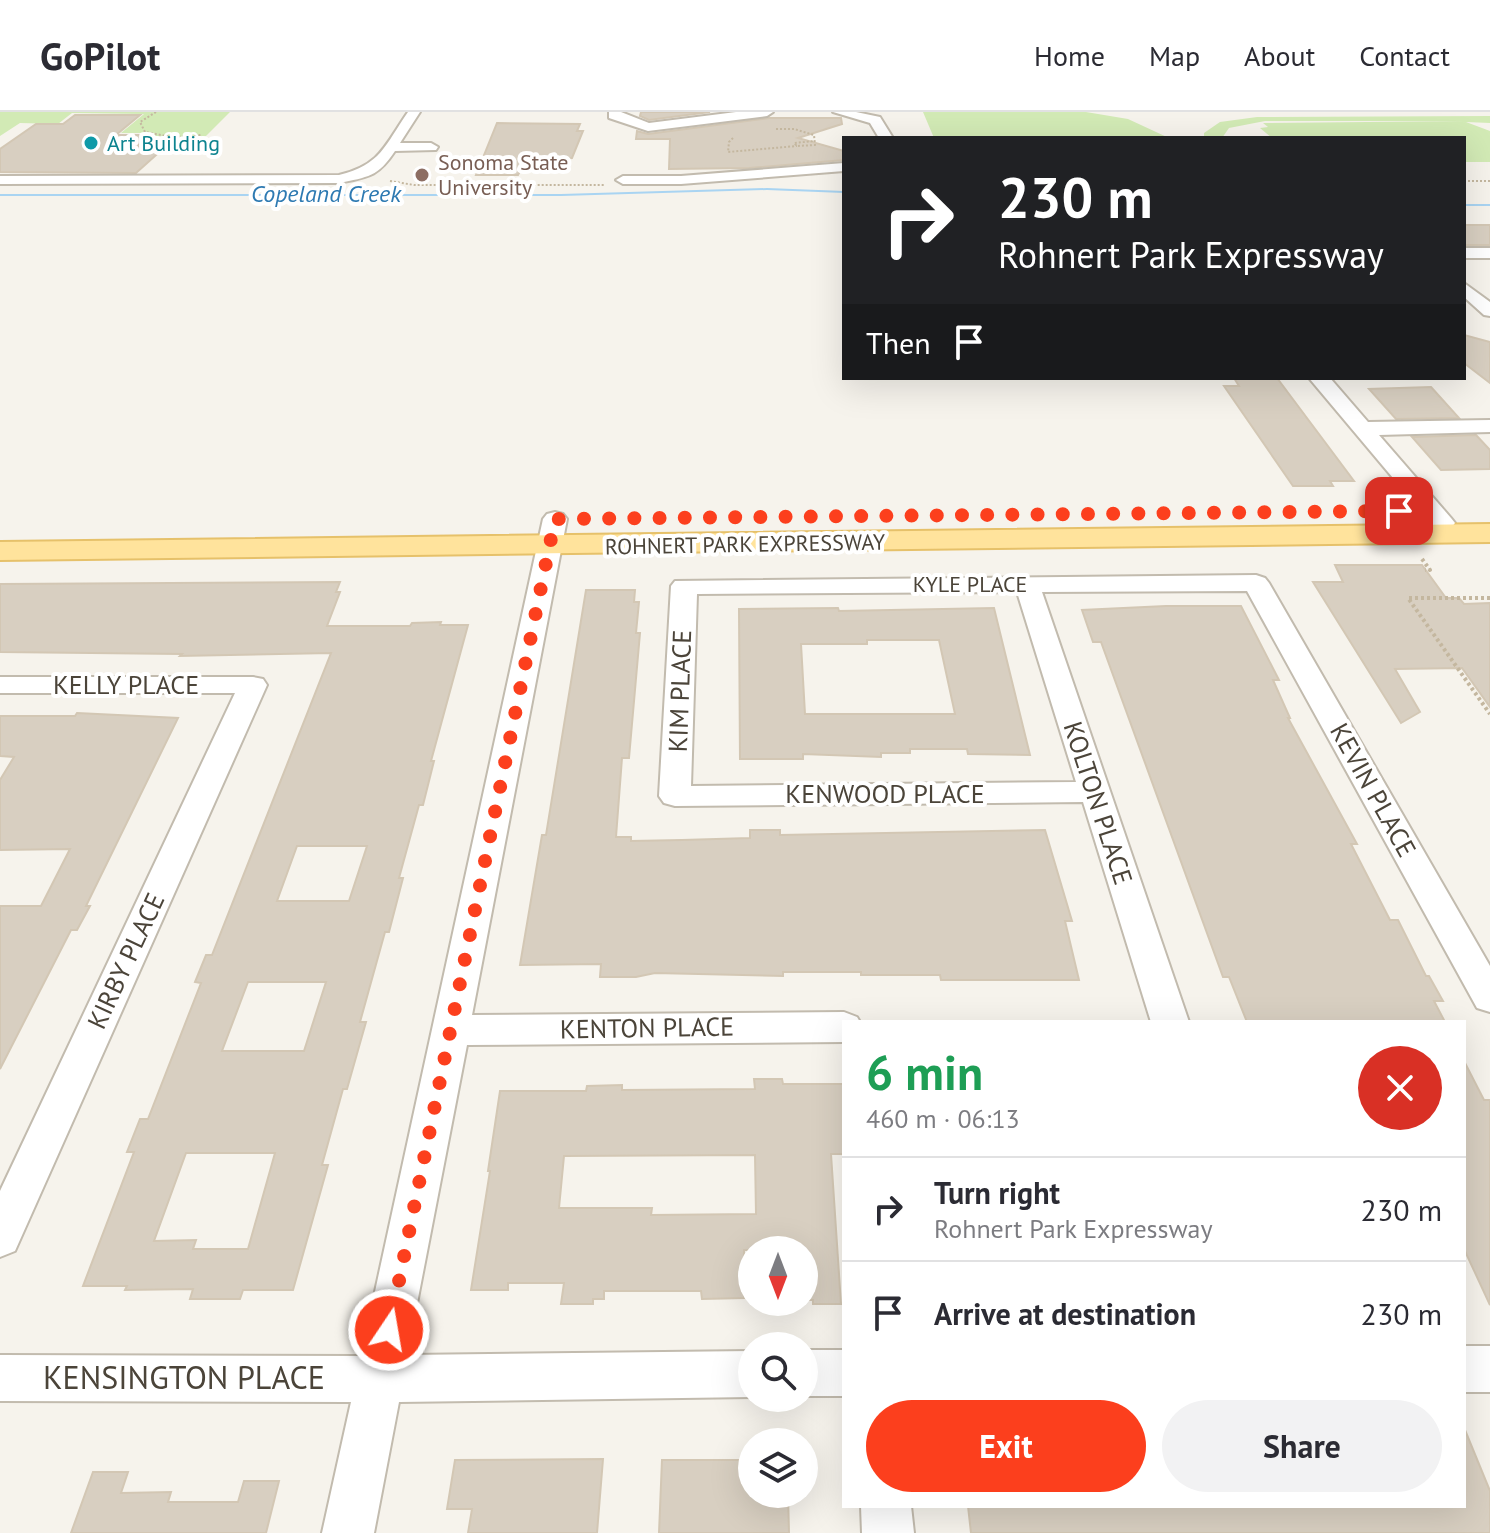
<!DOCTYPE html>
<meta charset="utf-8">
<style>
:root{--surface:#fff;--page:#f2f2f3;--text:#2b2b33;--muted:#7c7c81;--line:#e1e1e2;--accent:#fc3f1d}
body{margin:0;font-family:"PT Sans",sans-serif;background:var(--page);color:var(--text);height:100vh;display:flex;flex-direction:column;font-size:30px;white-space:nowrap}
*{box-sizing:border-box;margin:0}
p{font-size:26px;color:var(--muted)}
.icon{flex:none;width:44px;height:44px;fill:none;stroke:currentColor;stroke-width:2;stroke-linecap:round;stroke-linejoin:round}
.map{position:relative;flex:1;overflow:hidden}
.sheet{position:absolute;left:842px;top:908px;width:624px;height:488px;display:flex;flex-direction:column;background:var(--surface);border-radius:0px;box-shadow:0 8px 32px #0002}
.sheet>*{flex:none}
.hud{position:absolute;left:842px;top:24px;width:624px;height:244px;border-radius:0px;box-shadow:0 8px 32px #0002;background:#202124;color:#fff;overflow:hidden}
.needle{width:52px;rotate:180deg}
.buttons{position:absolute;left:738px;top:1124px;display:grid;gap:16px}
.buttons a{display:grid;place-items:center;width:80px;height:80px;border-radius:50%;background:var(--surface);box-shadow:0 8px 32px #0002;font-size:40px}
.pin{position:absolute;display:grid;place-items:center;width:68px;height:68px;color:#fff;margin:-34px;border-radius:16px;box-shadow:0 4px 12px #0006}
.me{position:absolute;width:88px;margin:-44px;rotate:12deg;stroke-linejoin:round;filter:drop-shadow(0 0 6px #0008)}
.turn{display:flex;align-items:center;gap:28px;height:168px;padding:0 24px;font-size:36px}
.turn .icon{width:104px;height:104px;stroke-width:2.5}
.turn b{display:block;font-size:56px;line-height:68px}
.then{display:flex;align-items:center;height:76px;padding:0 24px;background:#0003;gap:16px;font-size:30px}
.round{display:grid;place-items:center;flex:none;width:84px;height:84px;border-radius:42px;background:var(--page)}
.summary{display:flex;align-items:center;justify-content:space-between;height:136px;padding:0 24px}
h1{font-size:48px;font-weight:700;line-height:60px;color:#1e9e55}
.cta{display:flex;gap:16px;margin-top:auto;padding:16px 24px}
.cta a{flex:1;height:92px;border-radius:48px;background:var(--accent);color:#fff;font-size:32px;font-weight:700;line-height:92px;text-align:center}
.cta a+a{background:var(--page);color:var(--text)}
ul{padding:0;list-style:none}
li{display:flex;align-items:center;gap:24px;height:104px;padding:0 24px;border-top:2px solid var(--line)}
li div{flex:1}
li b{display:block;font-size:30px}
li em{font-style:normal}
header{display:flex;align-items:center;gap:48px;box-sizing:border-box;height:112px;padding:0 40px;background:var(--surface);border-bottom:2px solid var(--line)}
header strong{font-size:38px}
nav{display:flex;gap:44px;margin-inline-start:auto;font-size:28px}
.map>svg:first-child{display:block}
.green{fill:#d2eab5}
.lines{fill:none;stroke-linecap:round;stroke-linejoin:round}
.stream{fill:#a9d4f2;fill-rule:evenodd}
.building{fill:#d8cfc1;stroke:#d3c7b4;stroke-width:2;fill-rule:evenodd}
.minor-casing{stroke:#c2bbae;stroke-width:4}
.major-casing{stroke:#e6c16a;stroke-width:4}
.path-far1{stroke:#c4b79f;stroke-width:2;stroke-dasharray:2 2;stroke-linecap:butt}
.path{stroke:#c4b79f;stroke-width:4;stroke-dasharray:3 3;stroke-linecap:butt}
.minor{fill:#fff;fill-rule:evenodd}
.major{fill:#ffe39c;fill-rule:evenodd}
.route{stroke:#fc3f1d;stroke-width:14;stroke-dasharray:0 25.2}
.culture-dot{fill:#0f9aa8;stroke:#fff;stroke-width:3}
.education-dot{fill:#8d6e63;stroke:#fff;stroke-width:3}
.labels{text-anchor:middle;stroke-width:8;stroke-linejoin:round;paint-order:stroke}
.far-culture-label{font-size:22px;fill:#0d838f;stroke:#fff;text-anchor:start}
.far-education-label{font-size:22px;fill:#785e54;stroke:#fff;text-anchor:start}
.far-street-label{font-size:22px;fill:#4b4439;stroke:#fff}
.far-water-label{font-size:24px;font-style:italic;fill:#2e7ab2;stroke:#fff}
.street-label{font-size:26px;fill:#4b4439;stroke:#fff}
.near-street-label{font-size:32px;fill:#4b4439;stroke:#fff}
</style>
<header>
<strong>GoPilot</strong>
<nav><a>Home</a><a>Map</a><a>About</a><a>Contact</a></nav>
</header>
<div class="map">
<svg width="1490" height="1421" viewBox="0 0 1490 1421">
<rect width="100%" height="100%" fill="#f6f3ec"/>
<path class="green" d="M0,0H230L196,34H141L155,21H121L144,2L72,1L58,12L20,11L0,24Z
M923,0H1086L1128,7L1169,26H934Z
M1490,4V11L1466,10L1490,19V50H1464V26H1272L1260,16L1268,15L1263,11L1465,9H1265L1229,16L1222,26L1204,25V21L1220,10L1257,5Z"/>
<g class="lines">
<path class="stream" d="M767,76L844,79V81L767,78L561,84H0V82H561Z
M1464,92H1490V94H1464Z"/>
</g>
<path class="building" d="M641,0H710L649,8L640,4Z
M75,3H140L116,23H150L136,35H165L136,61L0,60V37L36,12H63Z
M769,6H841L842,12L798,26L844,39V48L749,56L669,57L670,27H636L637,19L648,22Z
M497,11L580,12L577,19H583L572,46L524,51L518,63H476Z
M1464,113H1490V133H1464Z
M1464,223L1490,230V271L1464,251Z
M1234,266H1277L1354,369H1330L1333,374H1293L1224,274H1239Z
M1431,275L1459,306L1396,307L1369,277Z
M1476,323L1490,338V357L1441,358L1412,325Z
M1335,453H1422L1446,486H1459L1464,492L1490,491V595L1462,556L1395,557L1420,600L1401,611L1313,470H1343Z
M340,470L336,480H340L327,514H410L412,511L441,510L440,513H468L431,649H434L423,693H419L399,766H403L389,820H385L360,910H366L347,977H343L322,1053H328L293,1178H243L240,1187H190L193,1177L125,1178L127,1174H83L134,1040H127L140,1007H148L201,871L195,870L206,843H212L331,541L180,544L182,542L0,540V472ZM297,734H367L349,789H277ZM248,870H326L304,939H222ZM186,1041H275L248,1137H193L196,1128L154,1129Z
M586,478H635L634,490H639L636,521H640L629,646H622L616,725H631V729L682,728L750,726V718H780V723L1045,718L1072,809H1065L1079,868H941L940,863H861V860H783V864L655,861L636,865H600L601,852L520,853L542,723H546Z
M1166,494H1241L1279,568H1273L1290,606H1288L1357,732H1351L1390,808H1398L1426,864H1429L1443,889H1434L1445,910H1247L1229,865H1223L1101,530H1093L1082,498Z
M838,496L839,499L994,496L1030,643L968,642L967,637H910V641H881V645L803,642V647H740L739,497ZM867,528H939L955,602H805L801,532H867Z
M77,601L178,606L86,794H90L77,818H71L0,957V794H41L70,737L0,738V668L14,645L0,644V604H75Z
M1464,949L1484,988H1490V1193L1464,1137Z
M754,967H782L783,972H844V1042H831L841,1192H813V1188H804V1138H744V1186L702,1187L701,1179H604V1187H593V1192H561L564,1171H508V1178H471L490,1059H488L500,979H586L587,974L622,973V978L755,977ZM755,1043L756,1102L651,1103L652,1096H559L564,1044Z
M1465,1318L1490,1379V1421H971L968,1394H1464Z
M603,1347L597,1421H468L472,1397H447L455,1348Z
M662,1348H752V1382H788L789,1421H659Z
M93,1360H128L121,1381L171,1380L168,1390H238L244,1369H279L266,1421H71Z"/>
<g class="lines">
<g class="minor-casing">
<path id="minor" d="M408,0H420L400,31H431L438,35L436,38L395,39C378,65 368,65 339,71L0,72V64L339,63C381,53 385,33 408,0Z
M609,0H621L649,11L736,0H773L767,4L648,19L609,6Z
M833,0H856L880,5L893,26H879L870,11Z
M844,51V59L681,72H623L616,68L623,64H681Z
M1464,136H1490V146H1464Z
M1464,171L1490,190V204L1484,203L1464,185Z
M1309,266H1330L1368,310L1490,308V320L1379,323L1451,406L1455,411L1451,416H1435Z
M555,400L563,402L567,407L472,903L844,900L857,905L860,910H844V930L467,933L407,1243L752,1239V1285L399,1290L374,1421H322L351,1290L0,1289V1243L361,1244L543,407L547,402Z
M1256,463L1265,466L1269,471L1490,854V900L1477,896L1247,479L1042,480L1189,910H1151L1083,690L675,694L664,691L659,684L671,474L675,469ZM1017,480L1076,670L691,674L697,482Z
M0,565H253L263,567L267,573L15,1139L0,1145V1079L235,581H0Z
M1464,1234H1490V1280H1464Z
M804,1238H844V1284H804Z
M861,1394H911L914,1421H862Z"/>
</g>
<g class="major-casing">
<path id="major" d="M1490,412V430L0,448V430Z"/>
</g>
<path class="path-far1" d="M156,0L140,10L145,20L172,25L202,23
M776,17H794L814,23L815,33L797,34L794,31L814,29
M733,26L729,30L728,40L797,34
M390,69L414,73H604
M1464,69H1490"/>
<path class="path" d="M1422,447L1430,458H1425
M1490,486H1408L1490,602"/>
<use href="#minor" class="minor"/>
<use href="#major" class="major"/>
</g>
<g class="lines">
<path class="route" d="M389,1218L555,407L1399,399"/>
</g>
<circle class="culture-dot" cx="91" cy="31" r="8"/>
<circle class="education-dot" cx="422" cy="63" r="8"/>
<g class="labels">
<g class="far-culture-label">
<text x="107" y="39">Art Building</text>
</g>
<g class="far-education-label">
<text x="438" y="58">Sonoma State<tspan x="438" dy="25">University</tspan></text>
</g>
<g class="far-street-label">
<text transform="translate(745 432) rotate(-1)" y="8">ROHNERT PARK EXPRESSWAY</text>
<text x="970" y="480">KYLE PLACE</text>
</g>
<g class="far-water-label">
<text x="326" y="90">Copeland Creek</text>
</g>
<g class="street-label">
<text x="126" y="582">KELLY PLACE</text>
<text transform="translate(680 579) rotate(-88)" y="9">KIM PLACE</text>
<text transform="translate(1373 678) rotate(61)" y="9">KEVIN PLACE</text>
<text x="885" y="691">KENWOOD PLACE</text>
<text transform="translate(1098 691) rotate(72)" y="9">KOLTON PLACE</text>
<text transform="translate(126 849) rotate(-65)" y="9">KIRBY PLACE</text>
<text transform="translate(647 916) rotate(-1)" y="9">KENTON PLACE</text>
</g>
<g class="near-street-label">
<text x="184" y="1277">KENSINGTON PLACE</text>
</g>
</g>
</svg>
<div class="buttons">
<a><svg class="needle" viewBox="-14 -14 28 28"><path d="M0-13l5 13h-10z" fill="#e53935"/><path d="M0 13l5-13h-10z" fill="#7c7c81"/></svg></a>
<a><svg class="icon" aria-label="search" viewBox="0 0 24 24"><circle cx="10" cy="10" r="6"/><path d="M15 15l6 6"/></svg></a>
<a><svg class="icon" aria-label="layers" viewBox="0 0 24 24"><path d="M12 4l9 5-9 5-9-5zM3 14l9 5 9-5"/></svg></a>
</div>
<div class="pin" style="left:1399px;top:399px;background:#d93025"><svg class="icon" aria-label="arrive" viewBox="0 0 24 24"><path d="M6 21V4h12l-3 4 3 4H6"/></svg></div>
<svg class="me" style="left:389px;top:1218px" viewBox="-20 -20 40 40"><circle r="17" fill="#fc3f1d" stroke="#fff" stroke-width="3"/><path d="M0-11L8 9 0 5-8 9z" fill="#fff"/></svg>
<div class="hud">
<div class="turn"><svg class="icon" aria-label="right" viewBox="0 0 24 24"><path d="M7 20v-9h11M14 6l5 5-5 5"/></svg><div><b>230 m</b>Rohnert Park Expressway</div></div>
<div class="then">Then<svg class="icon" aria-label="arrive" viewBox="0 0 24 24"><path d="M6 21V4h12l-3 4 3 4H6"/></svg></div>
</div>
<section class="sheet">
<div class="summary"><div><h1>6 min</h1><p>460 m · 06:13</p></div><a class="round" style="background:#d93025;color:#fff"><svg class="icon" aria-label="close" viewBox="0 0 24 24"><path d="M6 6l12 12M18 6L6 18"/></svg></a></div>
<ul>
<li><svg class="icon" aria-label="right" viewBox="0 0 24 24"><path d="M7 20v-9h11M14 6l5 5-5 5"/></svg><div><b>Turn right</b><p>Rohnert Park Expressway</p></div><em>230 m</em></li>
<li><svg class="icon" aria-label="arrive" viewBox="0 0 24 24"><path d="M6 21V4h12l-3 4 3 4H6"/></svg><div><b>Arrive at destination</b></div><em>230 m</em></li>
</ul>
<div class="cta"><a>Exit</a><a>Share</a></div>
</section>
</div>
